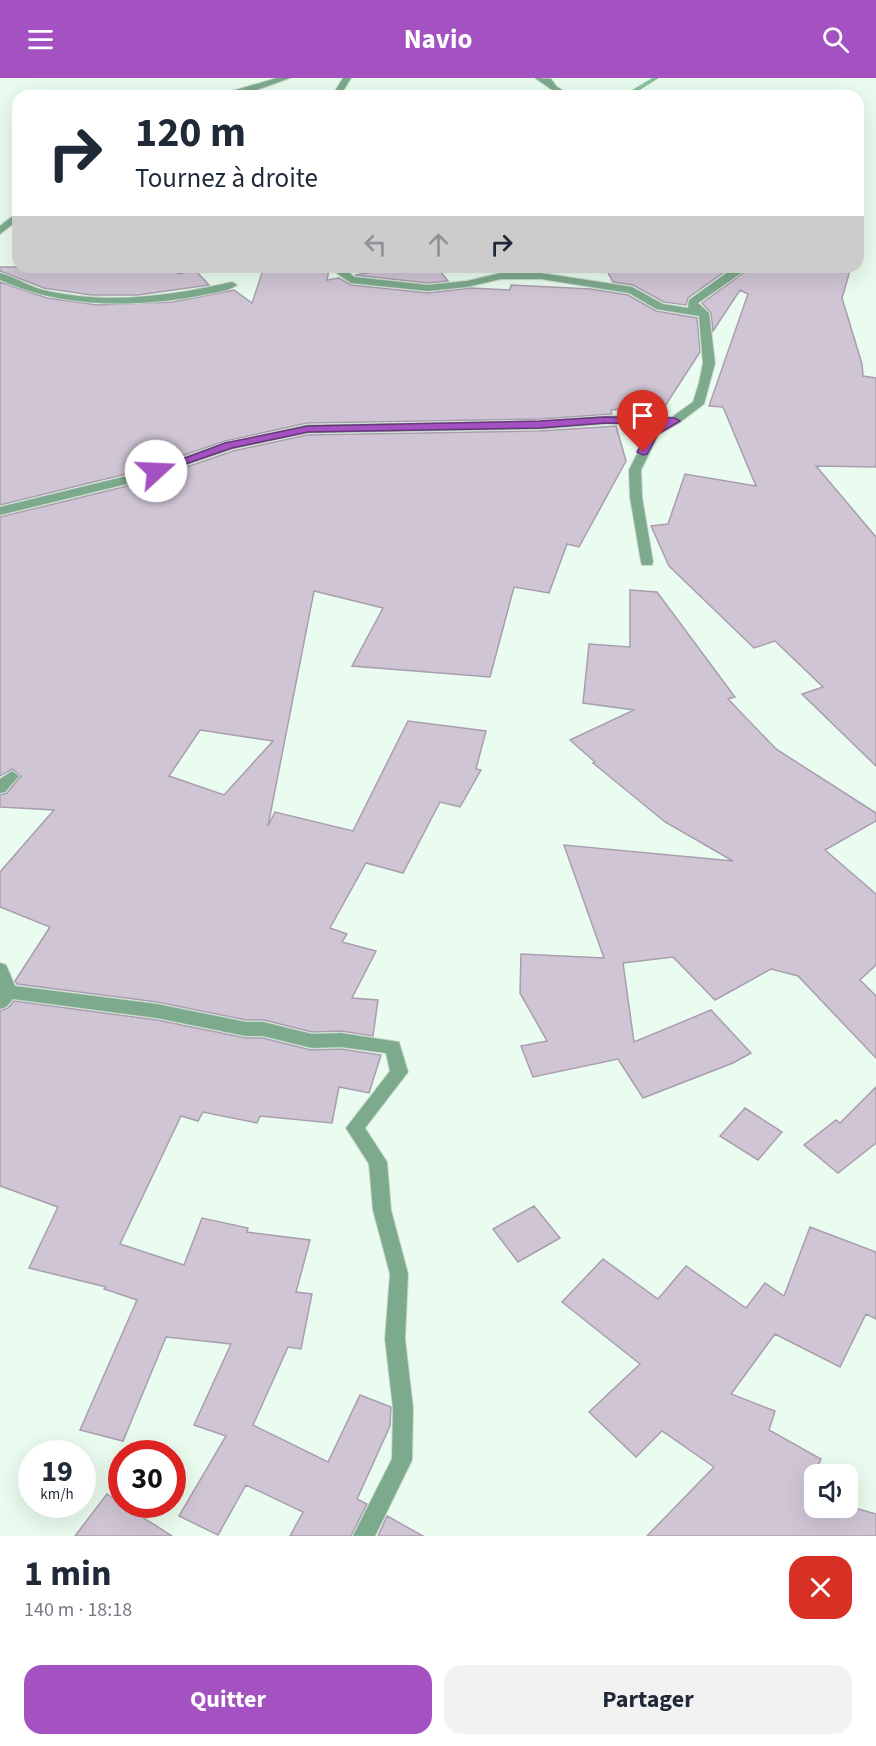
<!DOCTYPE html>
<html lang="fr">
<meta charset="utf-8">
<style>
:root{--surface:#fff;--page:#f2f2f3;--text:#1f2937;--muted:#747a83;--accent:#a452c2}
body{margin:0;font-family:"Source Sans 3",sans-serif;background:var(--page);color:var(--text);height:100vh;display:flex;flex-direction:column;font-size:22px;white-space:nowrap}
*{box-sizing:border-box;margin:0}
p{font-size:20px;color:var(--muted)}
.icon{flex:none;width:33px;height:33px;fill:none;stroke:currentColor;stroke-width:2;stroke-linecap:round;stroke-linejoin:round}
.map{position:relative;height:1458px;overflow:hidden}
.panel{display:flex;flex-direction:column;background:var(--surface);flex:1}
.panel>*{flex:none}
.banner{position:absolute;left:12px;top:12px;width:852px;height:183px;border-radius:18px;box-shadow:0 6px 24px #0002;background:#fff;color:var(--text);overflow:hidden}
.controls{position:absolute;left:804px;top:1386px;display:grid;gap:12px}
.controls a{display:grid;place-items:center;width:54px;height:54px;border-radius:12px;background:var(--surface);box-shadow:0 6px 24px #0002;font-size:30px}
.speed{position:absolute;left:18px;top:1362px;display:flex;gap:12px;font-size:30px;font-weight:700;text-align:center}
.speed>*{display:grid;place-content:center;width:78px;height:78px;border-radius:50%;background:var(--surface);box-shadow:0 6px 24px #0002;line-height:1}
.speed small{font-size:15px;font-weight:400}
.speed .limit{border:9px solid #d22;background:#fff;color:#111}
.pin{position:absolute;display:grid;place-items:center;width:51px;height:51px;color:#fff;margin:-62px -26px;border-radius:50% 50% 50% 0;rotate:-45deg;box-shadow:0 0 6px #0007}
.pin .icon{rotate:45deg}
.me{position:absolute;width:66px;margin:-33px;rotate:70deg;stroke-linejoin:round;filter:drop-shadow(0 0 4px #0008)}
.turn{display:flex;align-items:center;gap:21px;height:126px;padding:0 24px;font-size:27px}
.turn .icon{width:78px;height:78px;stroke-width:2.5}
.turn b{display:block;font-size:42px;line-height:51px}
.lanes{display:flex;align-items:center;height:57px;padding:0 24px;background:#0003;justify-content:center;gap:30px;direction:ltr}
.lanes .off{opacity:.35}
.round{display:grid;place-items:center;flex:none;width:63px;height:63px;border-radius:18px;background:var(--page)}
.headline{display:flex;align-items:center;justify-content:space-between;height:102px;padding:0 24px}
h1{font-size:36px;font-weight:700;line-height:45px}
.button{display:flex;gap:12px;margin-top:auto;padding:12px 24px}
.button a{flex:1;height:69px;border-radius:18px;background:var(--accent);color:#fff;font-size:24px;font-weight:700;line-height:69px;text-align:center}
.button a+a{background:var(--page);color:var(--text)}
header{display:flex;justify-content:space-between;align-items:center;height:78px;padding:0 24px;background:var(--accent);color:#fff;font-size:27px;font-weight:700}
.map>svg:first-child{display:block}
.lines{fill:none;stroke-linecap:round;stroke-linejoin:round}
.stream{fill:#87c49c;fill-rule:evenodd}
.building{fill:#d0c5d5;stroke:#a99eae;stroke-width:1.5;fill-rule:evenodd}
.street-casing{stroke:#c8d8cc;stroke-width:2}
.street{fill:#7daa8c;fill-rule:evenodd}
.route{fill:#a452c2;stroke:#6b357e;stroke-width:1.5}
</style>
<header><svg class="icon" aria-label="menu" viewBox="0 0 24 24"><path d="M4 6h16M4 12h16M4 18h16"/></svg>Navio<svg class="icon" aria-label="search" viewBox="0 0 24 24"><circle cx="10" cy="10" r="6"/><path d="M15 15l6 6"/></svg></header>
<div class="map">
<svg width="876" height="1458" viewBox="0 0 876 1458">
<rect width="100%" height="100%" fill="#eafcef"/>
<g class="lines">
<path class="stream" d="M652,0H659L630,18H622Z"/>
</g>
<path class="building" d="M0,189H172L179,196L195,192L209,207L138,217H91L44,210L0,193Z
M264,189H326L329,192L327,202L339,200L351,207L428,215L471,210L510,212L511,207L591,211L628,217L656,233L697,240L700,274L665,328L611,332L612,336L540,341L307,345L225,363L134,394L0,427V204L47,220L97,227L173,224L234,212L252,225Z
M401,189H418L421,194L439,192L448,203L428,205L355,197Z
M605,189H731L688,220L686,227L664,224L633,207L613,204Z
M752,189H851L842,220L862,286L863,298L876,300V389L816,388L876,459V688L802,616L823,609L775,563L754,570L669,488L651,448L668,446L685,396L756,408L723,329L709,328L748,216L740,212L713,253L711,235L702,225Z
M616,348L626,383L579,469L567,466L549,515L514,509L490,599L352,588L383,530L314,513L268,748L275,734L353,753L408,643L486,653L476,691L481,692L460,729L440,724L403,795L366,785L330,850L347,856L342,864L376,873L352,920L378,922L373,958L341,953L312,954L264,942H246L157,924L17,906L15,903L50,849L0,829V794L54,732L0,729V717L7,715L21,698L12,691L0,698V439L144,404L233,373L307,357L540,353ZM200,652L273,663L224,717L169,698Z
M630,512L657,514L735,619L728,621L776,671L876,735V743L825,772L876,816V887L860,902L876,918V980L798,898L771,891L715,922L673,879L623,885L634,964L711,932L751,975L733,985L643,1020L618,981L533,999L521,968L547,963L520,915L521,876L604,880L564,767L733,783L665,744L593,685L595,684L570,662L634,632L583,625L589,566L630,569Z
M14,923L157,942L246,960H263L311,972L341,971L381,977L369,1015L339,1009L332,1045L260,1038L257,1045L203,1034L198,1043L181,1038L120,1166L184,1187L202,1140L248,1150L247,1154L310,1162L296,1214L312,1216L301,1271L288,1269L253,1347L328,1384L360,1317L391,1329L390,1348L357,1421L367,1426L351,1458H290L303,1434L246,1407L218,1457L179,1438L226,1358L194,1347L231,1266L166,1259L123,1363L80,1352L137,1222L104,1211L106,1209L29,1190L58,1129L0,1108V933L8,930Z
M876,1009V1065L838,1095L804,1067L836,1042L840,1045Z
M745,1030L782,1054L758,1082L720,1058Z
M534,1128L560,1160L518,1184L493,1151Z
M810,1149L876,1174V1241L866,1236L840,1289L775,1256L731,1316L775,1333L769,1352L821,1381L805,1415L814,1418V1430L848,1428L876,1436V1458H647L714,1389L662,1353L636,1379L589,1334L640,1286L562,1224L603,1181L658,1221L686,1188L746,1230L765,1205L784,1218Z
M107,1416L122,1426L172,1458H75Z
M387,1438L423,1458H378Z"/>
<g class="lines">
<g class="street-casing">
<path id="street" d="M277,0H290L246,16L215,18Z
M343,0H351L340,18H332Z
M535,0L551,1L557,9L572,18H561Z
M18,134V142L0,156V148Z
M328,189H343L354,199L428,207L467,203L501,195H541L632,209L663,226L688,230L689,222L732,191L750,189L698,225L709,235L715,285L704,326L679,345L659,356L641,392L642,419L653,484L652,487H642L641,484L630,419L629,392L648,354L660,346H605L540,351L307,355L232,371L143,402L0,437V429L135,396L225,365L307,347L540,343L605,338L672,339L693,324L699,305L703,285L699,238L656,231L629,215L541,201H501L467,209L428,213L351,205Z
M0,195C15,199 28,208 43,212C106,227 171,218 232,204L237,207C228,214 210,215 198,218C131,230 63,230 0,202Z
M12,693L19,698L5,714L0,715V701Z
M0,885L6,887L15,908L157,926L246,944H263L312,956L341,955L399,964L408,994L365,1050L387,1084L391,1132L408,1196L405,1261L413,1330L412,1382L375,1458H353L392,1381L393,1330L385,1261L390,1196L373,1132L369,1086L346,1050L390,993L386,975L341,969L312,970L263,958H246L157,940L13,921L6,929L0,931Z"/>
</g>
<use href="#street" class="street"/>
</g>
<path class="route" d="M605,339L675,340L680,343L658,356L647,376L643,377L637,374L650,352L661,346L605,345L540,350L308,354L232,370L156,396L150,393L225,365L308,348L540,343Z"/>
</svg>
<div class="controls">
<a><svg class="icon" aria-label="sound" viewBox="0 0 24 24"><path d="M4 9h4l5-4v14l-5-4H4zM17 9q2 3 0 6"/></svg></a>
</div>
<div class="speed"><div>19<small>km/h</small></div><div class="limit">30</div></div>
<div class="pin" style="left:643px;top:374px;background:#d93025"><svg class="icon" aria-label="arrive" viewBox="0 0 24 24"><path d="M6 21V4h12l-3 4 3 4H6"/></svg></div>
<svg class="me" style="left:156px;top:393px" viewBox="-20 -20 40 40"><circle r="19" fill="#fff"/><path d="M0-13L10 11 0 6-10 11z" fill="#a452c2"/></svg>
<div class="banner">
<div class="turn"><svg class="icon" aria-label="right" viewBox="0 0 24 24"><path d="M7 20v-9h11M14 6l5 5-5 5"/></svg><div><b>120 m</b>Tournez à droite</div></div>
<div class="lanes"><svg class="icon off" aria-label="left" viewBox="0 0 24 24"><path d="M17 20v-9H6M10 6l-5 5 5 5"/></svg><svg class="icon off" aria-label="ahead" viewBox="0 0 24 24"><path d="M12 20V5M6 11l6-6 6 6"/></svg><svg class="icon" aria-label="right" viewBox="0 0 24 24"><path d="M7 20v-9h11M14 6l5 5-5 5"/></svg></div>
</div>
</div>
<section class="panel">
<div class="headline"><div><h1>1 min</h1><p>140 m · 18:18</p></div><a class="round" style="background:#d93025;color:#fff"><svg class="icon" aria-label="close" viewBox="0 0 24 24"><path d="M6 6l12 12M18 6L6 18"/></svg></a></div>
<div class="button"><a>Quitter</a><a>Partager</a></div>
</section>
